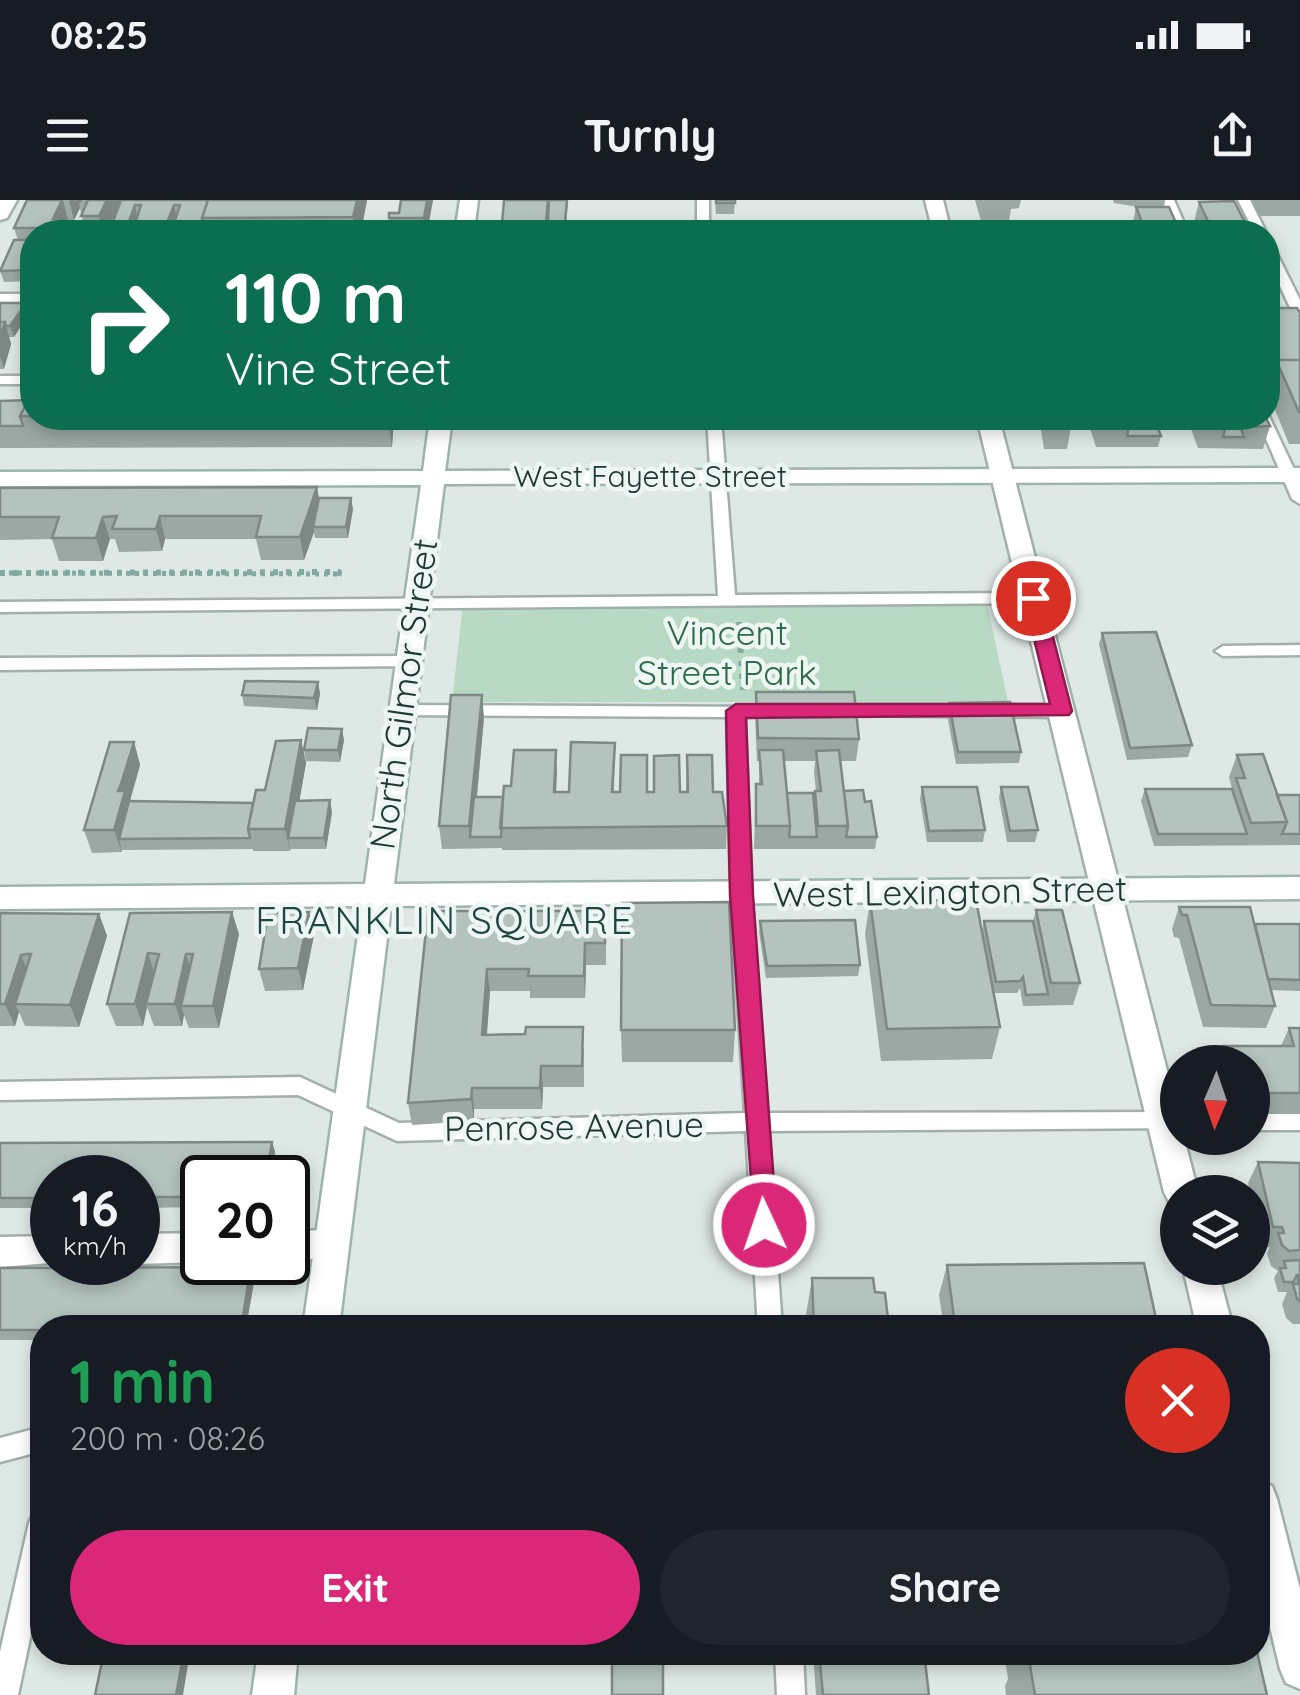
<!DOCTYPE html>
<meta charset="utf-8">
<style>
:root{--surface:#171b24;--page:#20242c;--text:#f1f3f6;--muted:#9ea1a6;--accent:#db2777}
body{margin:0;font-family:Quicksand,sans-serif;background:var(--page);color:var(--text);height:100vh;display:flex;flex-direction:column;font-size:38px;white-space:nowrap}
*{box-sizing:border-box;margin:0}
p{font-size:32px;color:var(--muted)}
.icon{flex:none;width:55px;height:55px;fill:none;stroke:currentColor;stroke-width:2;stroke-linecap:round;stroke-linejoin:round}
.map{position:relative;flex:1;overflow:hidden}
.drawer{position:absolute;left:30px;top:1115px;width:1240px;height:350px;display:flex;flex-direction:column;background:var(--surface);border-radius:40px;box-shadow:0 5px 15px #0003}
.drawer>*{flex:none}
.top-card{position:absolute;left:20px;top:20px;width:1260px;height:210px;border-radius:40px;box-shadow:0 5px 15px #0003;background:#0b6e4f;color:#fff;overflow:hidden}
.needle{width:65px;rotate:182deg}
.controls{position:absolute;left:1160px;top:845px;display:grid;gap:20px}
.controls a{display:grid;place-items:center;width:110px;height:110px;border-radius:50%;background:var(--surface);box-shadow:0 5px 15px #0003;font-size:50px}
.speed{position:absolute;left:30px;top:955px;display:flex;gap:20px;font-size:50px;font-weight:700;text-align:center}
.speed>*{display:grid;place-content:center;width:130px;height:130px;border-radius:50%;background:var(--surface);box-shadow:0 5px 15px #0003;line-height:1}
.speed small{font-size:25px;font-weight:400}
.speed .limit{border:5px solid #111;border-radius:15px;background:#fff;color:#111}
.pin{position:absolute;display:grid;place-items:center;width:85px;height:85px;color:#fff;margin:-42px;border:5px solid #fff;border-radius:50%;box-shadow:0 2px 10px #0007}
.me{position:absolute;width:110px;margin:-55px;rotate:357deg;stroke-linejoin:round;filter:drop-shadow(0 0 8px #0008)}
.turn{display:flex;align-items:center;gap:35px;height:210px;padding:0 40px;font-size:45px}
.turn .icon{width:130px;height:130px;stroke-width:2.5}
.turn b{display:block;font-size:70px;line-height:85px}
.round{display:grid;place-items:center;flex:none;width:105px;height:105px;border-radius:52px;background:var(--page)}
.head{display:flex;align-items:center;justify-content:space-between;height:170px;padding:0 40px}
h1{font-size:60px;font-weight:700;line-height:75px;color:#1e9e55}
.button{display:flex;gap:20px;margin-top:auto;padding:20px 40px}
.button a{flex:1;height:115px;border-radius:60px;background:var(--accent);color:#fff;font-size:40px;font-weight:700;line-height:115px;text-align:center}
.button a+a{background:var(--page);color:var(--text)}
.status{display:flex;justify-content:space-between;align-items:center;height:70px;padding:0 50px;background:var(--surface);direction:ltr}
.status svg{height:28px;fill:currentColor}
header{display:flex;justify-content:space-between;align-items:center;height:130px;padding:0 40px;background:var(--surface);font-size:45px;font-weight:700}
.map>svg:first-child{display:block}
.green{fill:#b8d9c4}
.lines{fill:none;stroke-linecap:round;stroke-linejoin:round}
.lane-casing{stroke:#a2b0ac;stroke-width:5}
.street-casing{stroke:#a2b0ac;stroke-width:5}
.secondary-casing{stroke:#9fb4ae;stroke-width:5}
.path-far1{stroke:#81aaa1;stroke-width:5;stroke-dasharray:4 5;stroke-linecap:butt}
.path{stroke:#81aaa1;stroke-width:6;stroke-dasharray:5 8;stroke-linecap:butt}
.lane{fill:#fff;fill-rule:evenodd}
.street{fill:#fff;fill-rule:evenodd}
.secondary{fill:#fff;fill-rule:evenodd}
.wall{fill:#9ba8a3;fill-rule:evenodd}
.shaded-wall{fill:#7e8885}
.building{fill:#b4c3be;stroke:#7e8885;stroke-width:2.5}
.route{fill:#db2777;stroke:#8e194d;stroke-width:2.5}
.labels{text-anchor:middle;stroke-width:9;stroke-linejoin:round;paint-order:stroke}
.far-street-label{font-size:30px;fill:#213733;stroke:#eef6f3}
.park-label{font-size:35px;fill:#2e6b4b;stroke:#eef6f3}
.street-label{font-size:35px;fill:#213733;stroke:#eef6f3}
.neighbourhood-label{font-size:38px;letter-spacing:2.5px;fill:#1f4741;stroke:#eef6f3}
</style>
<div class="status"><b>08:25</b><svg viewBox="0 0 49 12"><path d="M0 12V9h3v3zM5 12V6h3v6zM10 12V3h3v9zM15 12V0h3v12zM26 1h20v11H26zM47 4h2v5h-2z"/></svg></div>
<header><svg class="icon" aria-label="menu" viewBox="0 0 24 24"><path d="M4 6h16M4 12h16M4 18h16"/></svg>Turnly<svg class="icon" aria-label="share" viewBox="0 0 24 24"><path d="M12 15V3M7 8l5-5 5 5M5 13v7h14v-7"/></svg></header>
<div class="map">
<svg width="1300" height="1495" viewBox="0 0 1300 1495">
<rect width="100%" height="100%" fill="#dee9e5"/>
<path class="green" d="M987,403L1008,502H452L463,404Z"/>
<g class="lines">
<g class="lane-casing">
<path id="lane" d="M697,0H709V32H697Z
M1162,0H1174L1188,32H1176Z
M1238,0H1250L1266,32H1254Z
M1268,44L1274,48L1300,100V118L1293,114L1268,60Z
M0,176H32V184H0Z
M1268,214L1300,282V304L1292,299L1257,218H1268Z
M707,218H721L735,395L1033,393L1041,398L1033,403L0,412V402L718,396Z
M1300,445V455L1223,456L1215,451L1223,446Z
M409,456L418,462L415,466L0,470V458Z
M402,505L786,507L789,511L786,515L745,517L751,695L766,913L1173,912L1178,914V928L768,931L782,1128H758L746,931L397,941L298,895L0,900V882L300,877L399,923L745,913L731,695L727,517L396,515L393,511L396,507Z
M829,505H1061L1070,511L1061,517L823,515L820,511L823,507Z
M1252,912H1300V930H1252Z
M42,1227V1251L0,1262V1238Z
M42,1310V1381L18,1495H0V1452L29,1323L33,1314Z
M775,1452H803L805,1495H777Z"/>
</g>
<g class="street-casing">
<path id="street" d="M0,0H17L7,18L0,20Z
M925,0H943L951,32H933Z
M0,94H32V106H0Z
M977,218H999L1178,913V938H1184L1198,992H1178V1005L1169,1002L1164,992Z
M332,1030L344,1034L349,1045L344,1056L288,1061V1031Z
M202,1033L203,1062L138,1064L134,1062H138V1034Z
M52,1036V1062H62L0,1067V1037Z
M1183,1068H1217L1233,1128H1197Z
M1258,1280L1272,1286L1277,1299L1300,1389V1489L1286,1483L1280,1469L1258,1377Z"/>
</g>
<g class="secondary-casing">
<path id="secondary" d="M460,0H478L474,32H455Z
M430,218H452L445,271L1300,268V282L444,284L394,684L1300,677V699L391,706L339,1128H303L362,706L0,709V687L365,684L421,285L0,286V272L423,271Z
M258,1452H298L294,1495H252Z"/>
</g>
<path class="path-far1" d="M0,373L339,374"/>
<path class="path" d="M0,373L339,372L337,382
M739,422L743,490"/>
<use href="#lane" class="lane"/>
<use href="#street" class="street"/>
<use href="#secondary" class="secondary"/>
</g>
<path class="wall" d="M27,0H367L361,32H176L174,23L176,15L170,32H137L135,24L137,16L131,32H114L112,24L118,8L106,32H85L80,8L74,20H68L64,32H32V81L4,82L0,71L18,40L14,28Z
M401,0H433L427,32L390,28L389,13H399Z
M504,0H568L566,28L502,32Z
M715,0H735L734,14H716Z
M975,0H1021L1019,8L1011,9L1009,21H981Z
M1113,0H1165L1164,7L1180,32H1134L1132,28L1136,7H1139L1114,3Z
M1251,0H1300V16H1259Z
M1199,2L1250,32H1198L1194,22Z
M1268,79L1278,102L1276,108L1300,113V244H1289L1268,193Z
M0,103L29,114L14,137H9L11,144L4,169H0Z
M32,194V218H394L392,247L0,248V201L29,200Z
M1039,218H1069L1071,227L1067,249H1044Z
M1082,218H1154L1161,236L1158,247H1096L1090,228L1084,225Z
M1187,218H1266L1270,226L1263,249L1198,248Z
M0,288L319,298L353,309L348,338H315L314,332L304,360H261L256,339H165L162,351L119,352L115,339H110L103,361H59L52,339L0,340Z
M1102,433L1192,545L1188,557L1127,560L1099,444Z
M318,482L320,494L317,510L244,506L242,495Z
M756,492L859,539L856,561H840L844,591L865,602L877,637L875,649H754L756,584H759V561H757L755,515ZM784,561H815L814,573L816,591L814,602L787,593Z
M949,503L1021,552L1019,563L956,564L947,514Z
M484,517L477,597H503L511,586L556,550V592H569L615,543L614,592H686L687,555L713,592L727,626L726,649L502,650V648L442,649L439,626Z
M301,540L306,563L299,601L332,612L326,649H291L290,651H253V649L122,650V652L92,653L84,630L134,542L140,565L130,601L253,603L265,590Z
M344,540L340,562L306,561L304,550Z
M1237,555L1277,595H1300V645L1154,646L1141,601L1145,589H1232L1229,577Z
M922,587L985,630L983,642H927L920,599Z
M1001,587L1038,630L1035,642H1007L999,598Z
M870,701L982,731L984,721H1033L1036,710L1080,783L1073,805L1023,806L1020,788L1017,793H994L1000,827L992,859L881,861L865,734Z
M1179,707L1255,724H1300V791L1271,790L1275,806L1266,828L1203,827L1179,738L1174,737L1172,729Z
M428,711L606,733V765H586L585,798H530V791H490L487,835L584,849V887H543L542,909H474V921L412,925L408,903Z
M0,713L99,714L107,736L79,827L25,826L19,812L15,826H0Z
M130,713L239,734L219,828H189L184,815L182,826H154L147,807L143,826H116L107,804Z
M760,721L860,765L858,776L766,778L759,732Z
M314,735L303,790L265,791L259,769Z
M1289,828H1300V914H1252V862H1216L1223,846H1281Z
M621,830H735L733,862H622Z
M272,942L275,952L271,978H202V1007L138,1008V978H52V1008H0V943Z
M1258,962L1300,963V1124H1293L1286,1118L1282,1104L1287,1092H1278L1274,1078L1278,1071L1271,1066L1267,1053L1270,1047L1263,1048L1252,1004V992H1250L1248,983Z
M947,1065L1158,1128H944L939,1095Z
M0,1068L255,1077L42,1128V1140H0Z
M812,1078L875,1092L889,1128H807L806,1115Z
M813,1452H924L929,1495H816Z
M1004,1452H1257L1267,1495H1006L1005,1486L1008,1479Z"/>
<path class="shaded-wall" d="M63,0L68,20L64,32H57L53,19Z
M69,0H83L79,4L80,8L74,20Z
M107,0H122L106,32H103L99,16Z
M357,0H367L361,32H355L353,17Z
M427,0H433L427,32H425L424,18Z
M135,5L137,16L130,32L128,24Z
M174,5L176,15L169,32L167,23Z
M26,103L29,114L14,137L10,126Z
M5,122L11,144L4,169L0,157V137Z
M388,218H394L392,247Z
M317,287L321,309L313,327L314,332L304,360L300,337Z
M351,298L353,309L348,338L346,327Z
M160,316L165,339L162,351L156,329Z
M103,317L110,339L103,361L96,338Z
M318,482L320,494L317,510L314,498Z
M482,495L484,517L473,637H470L469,626Z
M342,529L344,540L340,562L338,550Z
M301,540L306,563L293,638H288L290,651L285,629Z
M134,542L140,565L119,639L122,652L114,630L118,591Z
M556,550L557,572L555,615L554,592Z
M330,600L332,612L326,649L324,638Z
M232,712L239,734L219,828L213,806Z
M309,712L314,735L303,790L298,768Z
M99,714L107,736L79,827L70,805Z
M585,743L586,765L585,798L584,776Z
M148,753L155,775L146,804L147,807L143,826L135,804Z
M186,754L193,776L181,806L184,815L182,826L175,804Z
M21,755L30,777L15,804L19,812L15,826L5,804Z
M487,769L490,791L485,857L482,835Z
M541,866L543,887L542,909L540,888Z
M472,888L474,909V921L471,899Z
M272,942L275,952L271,978H266Z
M251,1067L255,1077L246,1128H241Z
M184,1452H190L183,1495H176Z"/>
<path class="building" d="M27,0H62L53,19H60L55,28H14Z
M88,0H107L99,16H81Z
M121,0H208L202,18L203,23H174L180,5H174L167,23L135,24L141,5H135L128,24H112Z
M208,0H357L353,17L202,18Z
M401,0H427L424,18H389V13H399Z
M504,0H548L546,22L502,24Z
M549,0H567L565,22H548Z
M716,0H735V3H716Z
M1234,1L1250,32H1213L1199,2Z
M1136,7H1169L1180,32H1146Z
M364,28H425V32H363Z
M611,28V32H502V29Z
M14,40H32V70L0,71Z
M1268,79L1278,102H1268Z
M0,103H26L10,126H6L5,122H0Z
M1268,108H1297L1300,113V160H1276L1275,165H1270L1268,160Z
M0,122H5L0,137Z
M1276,160H1300V212H1299Z
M32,194V216H20Z
M29,200L20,216L23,226H0V201Z
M133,218H235L236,225L131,226Z
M1047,218H1069L1071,227H1048Z
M1099,218H1127L1129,225H1101Z
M1127,218H1154L1161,236H1127L1129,225Z
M1201,218H1223L1226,226H1204Z
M1223,218H1237L1244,237H1223L1226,226Z
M1244,218H1266L1270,226L1248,227Z
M317,287L300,337H256L261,316H160L156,329H112L117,316L103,317L96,338H52L59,317H0V288Z
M319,298H351L346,327H313Z
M1156,432L1192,545L1130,548L1102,433Z
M245,481L318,482L314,498L242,495Z
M756,492H854L859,539L758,538Z
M451,495H482L469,626H439Z
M1010,502L1021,552H958L949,503Z
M308,528L342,529L338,550H304Z
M301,540L285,629H248L256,590H265L276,541Z
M110,542H134L121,584L118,591H125L114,630H84Z
M571,542L615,543L612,592H620L621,555H647V592H654V556L679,555L680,592H688L687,555H712L713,592H722L727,626L500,628L504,586H511L514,550H556L554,592H569Z
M759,550H783L790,626H756V584H762Z
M839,550L848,626H818L815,591H821L816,551Z
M1263,554L1287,622L1251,623L1236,578H1245L1237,555Z
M922,587H977L985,630L929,631Z
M1001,587H1028L1038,630L1010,631Z
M1145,589H1232L1247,634H1158Z
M863,590L865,602L871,601L877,637H846L848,626L844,591Z
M787,593H813L817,637H789L790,626Z
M1277,595H1300V634H1282L1287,622Z
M474,597H503L501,637H470Z
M330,600L324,638H288L295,601Z
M129,601L253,603L248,629L250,638L119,639Z
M976,700L1000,827L887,829L870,701Z
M729,702L735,830H621L622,703Z
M1179,707H1250L1275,806L1211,805L1187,715H1182Z
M1036,710H1062L1080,783H1051Z
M428,711H605V743H585L584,776H528L529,769H487L482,835L525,834L526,827H583L582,866H541L540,888H472L471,899L408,903Z
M232,712L213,806H181L193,754H186L175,804H146L159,754L148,753L135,804H107L130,713Z
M309,712L298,768L259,769L268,713Z
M0,713L99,714L70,805L15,804L31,754H26L21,755L5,804H0Z
M855,720L860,765L767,766L760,721Z
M984,721H1033L1048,794L1026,795L1023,777L1020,781L996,782Z
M1255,724H1300V780L1268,779Z
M1289,828H1300V893H1252V862H1228L1223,846H1294Z
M272,942L266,978H202V997H138V978H52V998H0V943Z
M1258,962L1300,963V1050L1289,1051L1282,1045L1278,1033H1284L1282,1027H1273Z
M1300,1060V1075H1297L1293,1082H1284L1280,1068H1286L1284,1061Z
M1144,1063L1158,1128H985L984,1125H955L947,1065Z
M251,1067L241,1128H42V1130H0V1068Z
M1297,1075H1300V1101L1297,1099L1293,1084H1299Z
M812,1078H873L875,1092L885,1093L889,1128H814Z
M104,1452H184L176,1495H95Z
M612,1452H663V1495H612Z
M819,1452H924L929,1495H823Z
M1024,1452H1257L1267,1495H1035L1029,1460H1025Z"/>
<path class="route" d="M1033,392L1043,398L1072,511L1069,515L746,518L753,695L777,1025L773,1033H755L730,695L726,511L736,504H1050L1024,398Z"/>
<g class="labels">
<g class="far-street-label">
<text x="650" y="287">West Fayette Street</text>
</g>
<g class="park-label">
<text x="727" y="445">Vincent<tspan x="727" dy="40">Street Park</tspan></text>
</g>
<g class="street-label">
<text transform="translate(404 494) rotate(-82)" y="12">North Gilmor Street</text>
<text transform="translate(950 692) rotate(-1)" y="12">West Lexington Street</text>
<text transform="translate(574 927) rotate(-1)" y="12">Penrose Avenue</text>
</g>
<g class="neighbourhood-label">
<text x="445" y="734">FRANKLIN SQUARE</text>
</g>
</g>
</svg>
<div class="controls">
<a><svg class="needle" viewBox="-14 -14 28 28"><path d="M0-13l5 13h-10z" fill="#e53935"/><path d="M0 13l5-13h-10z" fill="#9ea1a6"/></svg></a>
<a><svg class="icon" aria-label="layers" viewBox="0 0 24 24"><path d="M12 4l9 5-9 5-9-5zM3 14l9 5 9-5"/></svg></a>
</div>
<div class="speed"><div>16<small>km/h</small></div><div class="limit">20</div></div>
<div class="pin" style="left:1033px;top:398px;background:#d93025"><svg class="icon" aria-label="arrive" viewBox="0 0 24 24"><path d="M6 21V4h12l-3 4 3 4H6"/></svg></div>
<svg class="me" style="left:764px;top:1025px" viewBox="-20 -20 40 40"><circle r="17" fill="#db2777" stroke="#fff" stroke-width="3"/><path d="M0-11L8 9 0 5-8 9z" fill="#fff"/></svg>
<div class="top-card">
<div class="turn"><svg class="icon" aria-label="right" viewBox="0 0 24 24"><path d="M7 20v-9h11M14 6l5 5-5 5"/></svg><div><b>110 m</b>Vine Street</div></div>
</div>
<section class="drawer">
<div class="head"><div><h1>1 min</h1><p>200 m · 08:26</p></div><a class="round" style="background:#d93025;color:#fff"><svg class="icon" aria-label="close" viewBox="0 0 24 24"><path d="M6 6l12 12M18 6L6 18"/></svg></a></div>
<div class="button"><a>Exit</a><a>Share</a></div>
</section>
</div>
